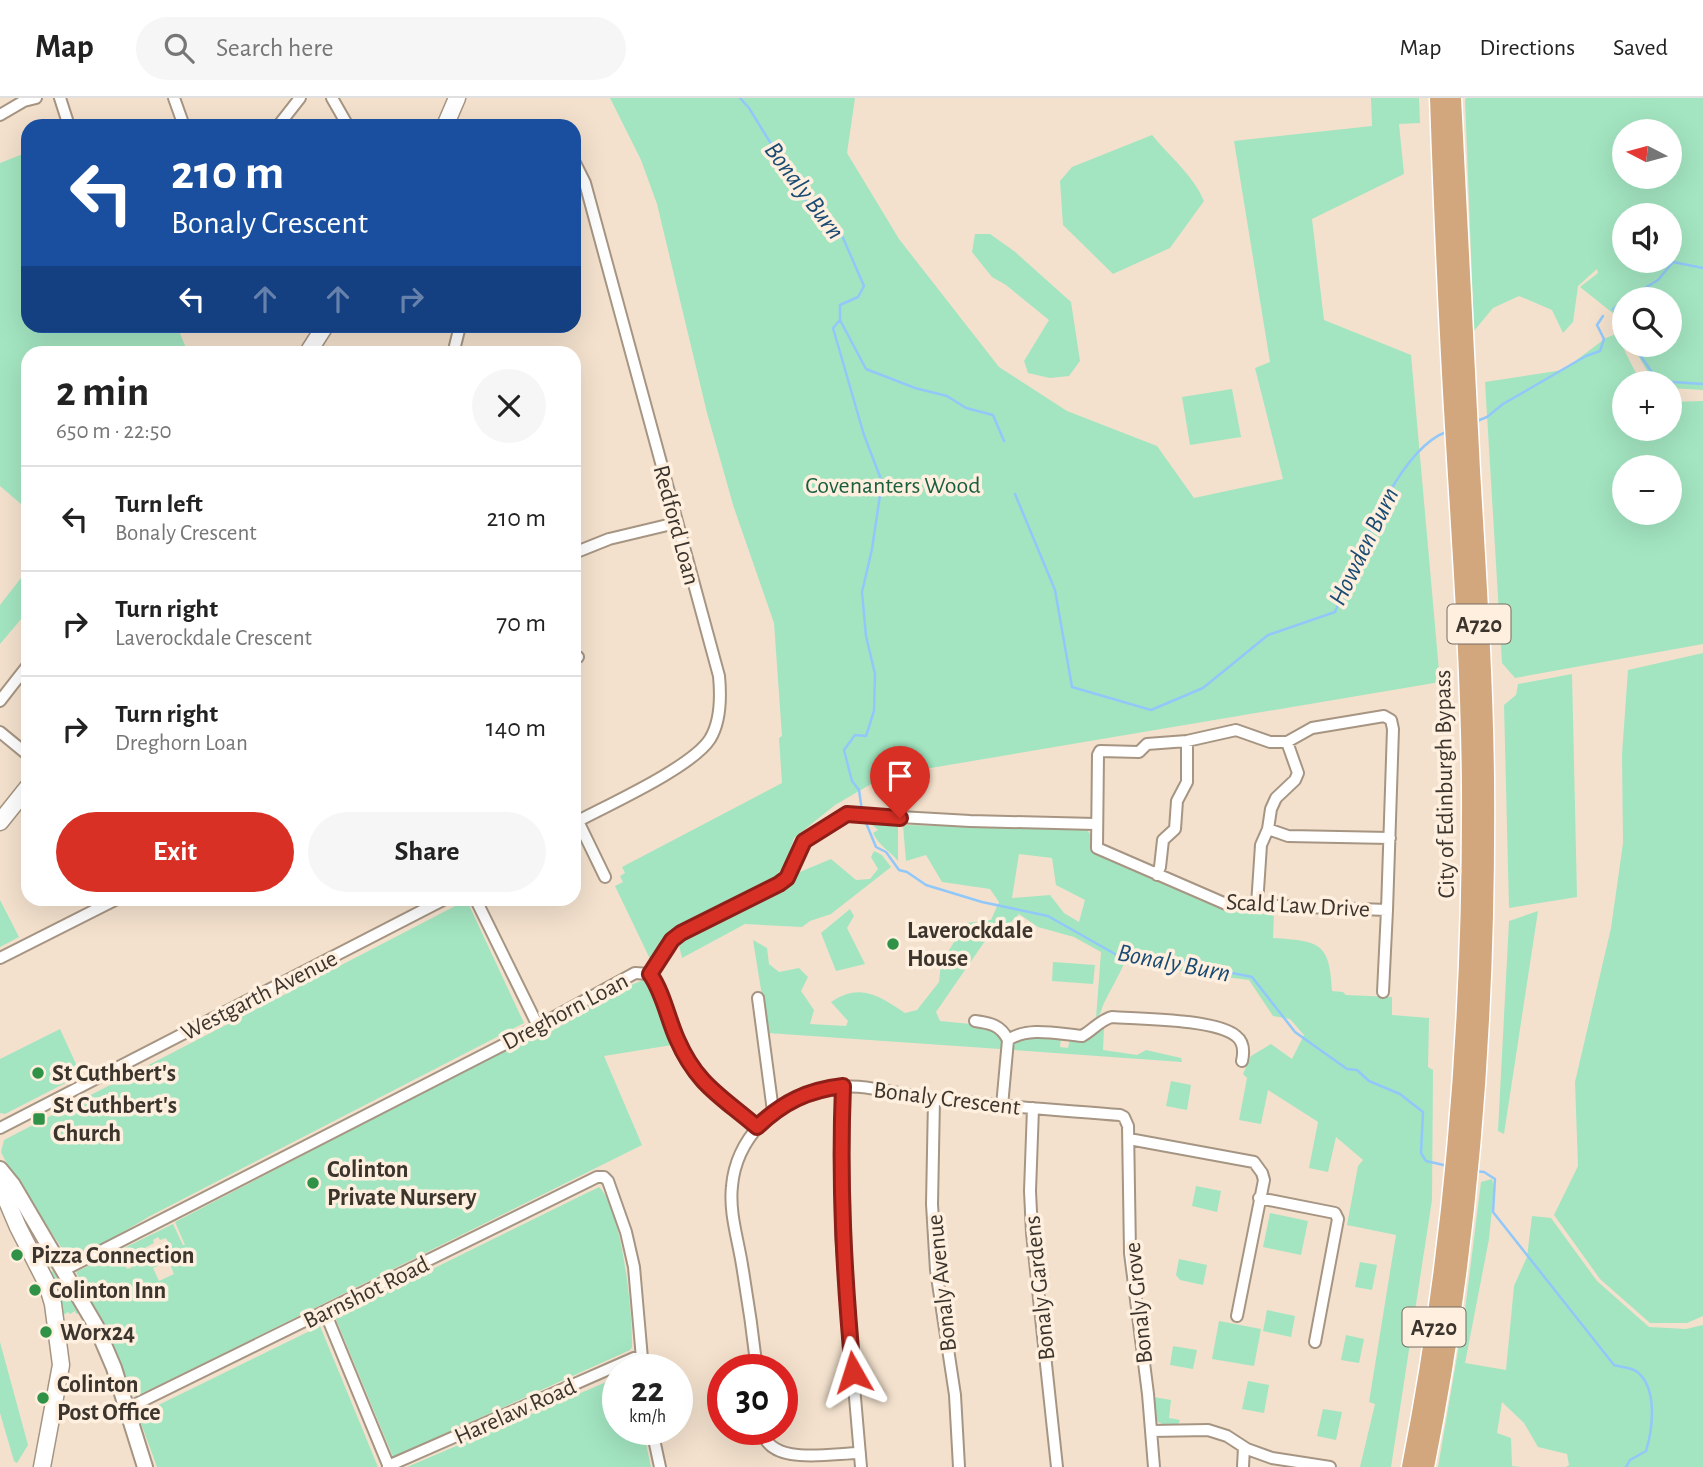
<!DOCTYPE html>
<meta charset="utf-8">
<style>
:root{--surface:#fff;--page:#f6f6f6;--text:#222;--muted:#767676;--line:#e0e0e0;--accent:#d93025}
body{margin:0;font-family:"Alegreya Sans",sans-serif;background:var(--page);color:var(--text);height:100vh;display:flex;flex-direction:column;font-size:26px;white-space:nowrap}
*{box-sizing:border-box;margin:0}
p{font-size:23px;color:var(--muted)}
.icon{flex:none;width:38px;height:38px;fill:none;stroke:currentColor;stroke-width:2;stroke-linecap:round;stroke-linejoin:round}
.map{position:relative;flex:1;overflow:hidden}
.drawer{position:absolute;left:21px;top:248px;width:560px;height:560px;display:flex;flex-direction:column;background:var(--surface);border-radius:21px;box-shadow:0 7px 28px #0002}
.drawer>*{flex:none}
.guide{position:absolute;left:21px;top:21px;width:560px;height:214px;border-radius:21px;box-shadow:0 7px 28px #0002;background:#1a4fa0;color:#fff;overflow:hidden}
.needle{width:46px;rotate:276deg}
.buttons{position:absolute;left:1612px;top:21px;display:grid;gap:14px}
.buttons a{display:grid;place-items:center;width:70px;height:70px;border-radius:50%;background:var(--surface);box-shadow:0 7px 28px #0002;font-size:35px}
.speed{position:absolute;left:602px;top:1256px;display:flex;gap:14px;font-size:35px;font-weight:700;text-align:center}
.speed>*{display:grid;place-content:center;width:91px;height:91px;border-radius:50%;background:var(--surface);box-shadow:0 7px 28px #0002;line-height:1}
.speed small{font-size:18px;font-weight:400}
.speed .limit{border:10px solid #d22;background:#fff;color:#111}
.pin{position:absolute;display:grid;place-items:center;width:60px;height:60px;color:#fff;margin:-72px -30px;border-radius:50% 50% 50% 0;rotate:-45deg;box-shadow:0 0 7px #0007}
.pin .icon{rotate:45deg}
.me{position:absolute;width:77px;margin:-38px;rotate:354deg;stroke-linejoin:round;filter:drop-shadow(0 0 5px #0008)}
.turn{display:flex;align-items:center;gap:24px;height:147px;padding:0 35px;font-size:32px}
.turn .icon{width:91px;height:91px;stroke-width:2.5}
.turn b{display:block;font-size:49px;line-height:60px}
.lanes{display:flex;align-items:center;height:66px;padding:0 35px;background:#0003;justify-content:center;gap:35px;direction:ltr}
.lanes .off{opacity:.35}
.round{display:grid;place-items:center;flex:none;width:74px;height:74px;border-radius:37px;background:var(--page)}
.headline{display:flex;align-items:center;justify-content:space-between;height:119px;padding:0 35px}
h1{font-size:42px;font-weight:700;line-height:52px}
.primary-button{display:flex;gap:14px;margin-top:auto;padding:14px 35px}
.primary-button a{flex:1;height:80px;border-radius:42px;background:var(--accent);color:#fff;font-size:28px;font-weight:700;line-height:80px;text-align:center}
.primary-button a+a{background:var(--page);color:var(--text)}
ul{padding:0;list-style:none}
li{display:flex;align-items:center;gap:21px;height:105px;padding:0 35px;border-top:2px solid var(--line)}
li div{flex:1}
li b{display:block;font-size:26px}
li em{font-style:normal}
header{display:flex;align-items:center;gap:42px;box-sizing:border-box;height:98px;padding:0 35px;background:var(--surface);border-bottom:2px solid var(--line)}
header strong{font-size:33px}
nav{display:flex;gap:38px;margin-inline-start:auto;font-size:24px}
.search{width:490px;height:63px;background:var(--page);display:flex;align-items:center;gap:18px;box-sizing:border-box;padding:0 24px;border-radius:38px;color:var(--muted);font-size:26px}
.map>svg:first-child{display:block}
.green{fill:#a3e5c1;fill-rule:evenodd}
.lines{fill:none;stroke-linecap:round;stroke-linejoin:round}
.stream{stroke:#91c8f9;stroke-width:2.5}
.minor-casing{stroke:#a69582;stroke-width:14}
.tertiary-casing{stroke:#a69582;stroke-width:18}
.secondary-casing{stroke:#a69582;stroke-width:19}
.trunk-casing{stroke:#fff;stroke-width:21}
.minor{stroke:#fff;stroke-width:10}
.tertiary{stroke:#fff;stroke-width:14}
.secondary{stroke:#fff;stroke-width:16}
.trunk{stroke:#d2a77e;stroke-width:18}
.route-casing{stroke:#8d1f18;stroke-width:18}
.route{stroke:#d93025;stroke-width:12}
.poi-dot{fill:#309247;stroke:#feefdf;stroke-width:2.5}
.labels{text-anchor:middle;stroke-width:7;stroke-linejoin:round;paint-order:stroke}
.shield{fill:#feefdf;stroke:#766d62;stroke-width:2}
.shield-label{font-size:23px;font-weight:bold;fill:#3c352d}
.park-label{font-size:24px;fill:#185e3f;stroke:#feefdf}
.street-label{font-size:24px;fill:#3c352d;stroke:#feefdf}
.poi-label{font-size:24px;font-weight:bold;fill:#3c352d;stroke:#feefdf;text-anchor:start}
.water-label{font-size:26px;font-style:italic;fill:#194b73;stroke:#feefdf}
</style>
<header>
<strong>Map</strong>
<div class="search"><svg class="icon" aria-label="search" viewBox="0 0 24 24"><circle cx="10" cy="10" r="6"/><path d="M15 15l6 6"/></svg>Search here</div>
<nav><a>Map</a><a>Directions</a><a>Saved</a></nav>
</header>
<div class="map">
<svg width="1703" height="1369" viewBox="0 0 1703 1369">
<rect width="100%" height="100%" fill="#f3e1cd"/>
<path class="green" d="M610,0H855L847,55L899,141L999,269L1067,313L1157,348L1194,400L1283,381L1255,270L1270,264L1234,43L1372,28L1371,0H1419L1420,25L1399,26L1404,76L1312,121L1324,222L1411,257L1440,584L913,673L890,675L835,707L794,740L786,766L773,781L670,834L658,855L650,861L615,788L623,784L620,778L625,775L622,769L782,685L779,640L782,638L774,525L734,410L707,315L657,106L641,62Z
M1467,0H1703V292L1670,290V285H1658L1653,283L1632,247H1670V201H1624V234L1614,216L1580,189L1598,175L1597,171L1578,188L1573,224L1563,235L1552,212L1519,198L1493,210L1474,233L1465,1ZM1624,33H1670V79H1624ZM1670,117V163H1624V117Z
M1152,37C1170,59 1193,77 1204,103L1170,150L1113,176L1063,127L1060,83L1072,69Z
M28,54V228H177L188,255L28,256V412L0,388V65Z
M975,136H990L1014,153L1071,204L1080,263L1069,278L1050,280L1028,275L1024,263L1049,222L1006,187L992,179L972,154Z
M1616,236L1641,285H1624V331H1670V304L1703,303V546L1515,580L1502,565L1485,284L1563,272L1606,240ZM1624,369H1670V415H1624Z
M1232,291L1241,339L1190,347L1182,299Z
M28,471V513L0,546V507Z
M1703,555V1218L1687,1225H1650L1600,1181L1554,1117L1578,1068L1575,984L1611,830L1623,745L1622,656L1628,572Z
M1572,576L1577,799L1509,810L1504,607L1516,597L1518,586Z
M870,725L898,727V763C890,753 879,748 873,735L878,732Z
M903,727L1086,731L1091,737L1090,750L1095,756L1218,810L1274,816L1273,840C1319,843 1330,844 1332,893L1343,894L1346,897L1392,899V917L1429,920L1428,969L1433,972L1432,1102L1391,1369H1360L1375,1306L1369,1304L1396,1137L1347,1127L1358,1068L1363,1062L1336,1039L1328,1074L1309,1070L1318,1024L1315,1022L1268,992L1261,1026L1239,1022L1247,980L1243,976L1251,958L1271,946L1292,961L1304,937L1290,921L1273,918L1249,882L1124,866C1118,879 1111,891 1104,905C1101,911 1102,915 1096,920L1101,854L1074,839L1038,829L1019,816L1005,830H994L936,914L940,923L981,927L997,932L1004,945L1000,951L768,935L753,842L767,850L769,866L779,874L799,870L808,879L801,893L814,912L810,926L846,928L848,923L831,904C860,884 880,898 905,915L917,912L939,884L941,865L966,825L991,822L999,804L990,791L942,784L926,757L906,763ZM1019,756L1052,760L1056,787L1085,802L1079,824L1064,815L1050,797L1012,800Z
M874,753L882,757L891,769L831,816L810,823L802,829L745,826L682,860L678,844L751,807L795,776L831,761L856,782L870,781L878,771L871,759Z
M0,802L19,839L0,849Z
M463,804L468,805L524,925L150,1118L81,1159H69L65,1155L10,1072L1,1054L4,1042Z
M850,811L854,818L847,830L865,866L836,873L821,835Z
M1538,813L1504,1036L1498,1033L1509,823Z
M1053,864L1095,867L1093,886L1052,883Z
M645,881L653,893L672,947L604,958L642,1047L166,1284L136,1298L132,1296L114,1248L76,1174L118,1153L127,1171L131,1170L122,1151L173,1126L183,1147H185L175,1124L620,892ZM158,1139L160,1142L166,1140L175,1161L169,1164L174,1176L159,1183L153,1170L159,1167L155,1159L144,1164L139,1153L154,1145L153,1142Z
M1104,930L1103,952L1137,957L1146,952L1181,960L1182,964L1014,952L1011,948L1012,945L1029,938L1061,940L1060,949L1068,950L1070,941L1085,942Z
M60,931L81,977L5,1016L0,1015V961Z
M1171,983L1191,987L1187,1012L1166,1008Z
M1492,1081L1494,1090L1489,1141L1465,1265L1506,1272L1514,1188L1527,1159L1532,1118L1551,1120L1597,1183L1649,1229L1686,1231L1703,1227V1369H1566L1569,1367L1567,1356L1538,1349L1524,1325L1502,1304L1497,1335L1511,1340L1512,1368L1521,1369H1438L1465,1212L1481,1084Z
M1196,1088L1221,1093L1217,1114L1192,1108Z
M599,1089C622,1110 633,1217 632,1249L630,1252L393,1359L335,1219Z
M1270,1115L1308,1123L1301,1157L1263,1149Z
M35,1152L51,1169L49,1171L51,1174L53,1173L79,1215L76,1216L75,1213L70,1216L68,1214L62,1218Z
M1179,1161L1207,1167L1203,1187L1180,1182L1176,1177Z
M1360,1164L1377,1167L1372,1192L1355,1189Z
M1267,1212L1295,1218L1291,1239L1263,1233Z
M1219,1223L1261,1231L1254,1268L1212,1261Z
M320,1228L378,1369H157L138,1317Z
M1346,1237L1364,1241L1359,1265L1341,1262Z
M0,1244L28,1347L17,1365L14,1363L0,1315Z
M1173,1248L1197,1252L1193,1271L1170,1267Z
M618,1279V1332H643L651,1369H407Z
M1248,1283L1269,1287L1264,1315L1242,1311Z
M1153,1299L1171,1302L1169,1320L1180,1322L1177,1329H1168L1156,1323Z
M1323,1311L1342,1314L1336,1342L1317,1338Z"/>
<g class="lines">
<path class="stream" d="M740,0L749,10L805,101L840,133L864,188L858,199L840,207V222L833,230L864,337L882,384L872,451L862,494L866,538L875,576L874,613L866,638L855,637L844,652L852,683L859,692L862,713
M1627,201L1658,182L1673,164L1703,170
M1624,203L1613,211L1624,231
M840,222L866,271L915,290L947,298L966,310L993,317L1004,343
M1633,247L1658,283L1703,286
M1477,323L1487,319L1503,306L1586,258L1600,253L1604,241L1597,227L1603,218
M1015,396L1055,492L1072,589L1151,612L1203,590L1268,537L1335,514C1356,465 1395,353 1446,334
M864,720L876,749L886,754L899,772L907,774L926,787L982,804L1048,818L1122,860L1162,865L1174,862L1192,863L1198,868L1252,879L1295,934L1347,971L1357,972L1369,983L1400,996L1423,1014L1421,1055L1426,1063L1448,1068
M1475,1073L1484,1074L1495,1081L1493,1114L1614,1267C1620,1269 1630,1269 1636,1273C1658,1289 1653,1330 1646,1353L1630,1362L1626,1369"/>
<g class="minor-casing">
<path id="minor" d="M60,0L69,28
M174,0L184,28
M332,0L348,28
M0,17L24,3L36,0
M278,28L300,0
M574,63L585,85L719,578C721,599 721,623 710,641C692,669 610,706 578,723
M453,256L460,228
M574,455L609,441L676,425
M574,561L578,559
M0,603L28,567
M0,634L28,657
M574,715L605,779
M1268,731L1288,738L1390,740
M1157,777L1160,769L1163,742L1175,731L1177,703L1187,684V643
M476,802L538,928
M1257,807L1261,747L1268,731L1271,711L1276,700L1295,682L1298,675L1287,644
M0,860L115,802
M650,876L672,842L681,835L779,786L787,780L805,743L847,716L970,723L1095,726
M650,876C663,894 668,921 677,941C697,987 721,998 757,1029
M1383,894L1387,812L1226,806L1097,750L1098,657L1100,653L1139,654L1147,646L1187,643L1236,632L1270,644H1287L1312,630L1384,618L1391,622L1393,631L1387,812
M758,900L773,1013
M975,923C990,925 1001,927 1008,942
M843,988L840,1054L841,1137L861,1369
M934,1001L932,1106L936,1172L955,1297L959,1369
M1002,1008L1008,942C1028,928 1058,936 1082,938C1093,932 1100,922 1112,919C1140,921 1216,921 1236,938C1244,944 1244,954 1242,963
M1033,1010L1030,1093L1032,1135L1057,1369
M0,1030L443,802
M1129,1041L1254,1064L1262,1075L1264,1082L1237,1218
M1259,1100L1335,1115L1338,1121L1315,1244
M64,1172L503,947L635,875L650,876
M325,1214L389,1369
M757,1272C753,1237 748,1202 742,1167C738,1141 729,1115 732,1088C736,1042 774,1002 819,991C856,982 897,997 935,1001C996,1008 1058,1012 1120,1017L1124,1019L1128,1028L1130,1155L1148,1296L1154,1369
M128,1310L597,1079H604L608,1083L626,1134L634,1169L643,1272
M652,1332L660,1369
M762,1332C769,1369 831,1355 860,1355
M1151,1333L1208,1332L1227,1338L1247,1351L1272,1360L1330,1369
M388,1368L634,1260L641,1259
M1243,1369L1244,1349"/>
</g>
<g class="tertiary-casing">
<path id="tertiary" d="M0,1071L13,1087L96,1228L114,1270L145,1369"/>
</g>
<g class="secondary-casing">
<path id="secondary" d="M445,28L457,0
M307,256L325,228
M0,724L28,689
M0,1087L18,1129L47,1186L53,1206L61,1267L42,1369"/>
</g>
<g class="trunk-casing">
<path id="trunk" d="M1411,1369C1455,1146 1472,916 1471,689C1470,574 1462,460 1455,345C1448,230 1443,115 1439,0
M1425,1369C1471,1144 1487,912 1485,682C1484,579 1477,476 1471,372C1464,248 1458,124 1452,0"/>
</g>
<use href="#minor" class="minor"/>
<use href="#tertiary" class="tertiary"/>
<use href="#secondary" class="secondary"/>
<use href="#trunk" class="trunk"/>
</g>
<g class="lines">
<g class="route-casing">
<path id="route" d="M853,1274C844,1176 839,1086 843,988C808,992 783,1004 757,1029C721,998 697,987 677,941C668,921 663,894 650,876L672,842L681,835L779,786L787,780L804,743L847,716L900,720"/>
</g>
<use href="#route" class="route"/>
</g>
<g class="poi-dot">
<circle cx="893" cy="846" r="7"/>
<circle cx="38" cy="975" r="7"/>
<rect x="32" y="1014" width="14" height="14" rx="3.5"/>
<circle cx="313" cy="1085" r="7"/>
<circle cx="17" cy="1157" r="7"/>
<circle cx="35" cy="1192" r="7"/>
<circle cx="46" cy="1234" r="7"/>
<circle cx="43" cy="1300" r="7"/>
</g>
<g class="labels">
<g class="shield">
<rect x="1447.5" y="506.5" width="63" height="39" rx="5"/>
<rect x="1402.5" y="1209.5" width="63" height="39" rx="5"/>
</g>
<g class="shield-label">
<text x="1479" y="534">A720</text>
<text x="1434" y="1237">A720</text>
</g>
<g class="park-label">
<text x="893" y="395">Covenanters Wood</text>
</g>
<g class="street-label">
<text transform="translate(677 427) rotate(75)" y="8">Redford Loan</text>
<text transform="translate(1444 686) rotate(-91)" y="8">City of Edinburgh Bypass</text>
<text transform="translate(1298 807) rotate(3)" y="8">Scald Law Drive</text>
<text transform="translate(259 897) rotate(-27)" y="8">Westgarth Avenue</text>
<text transform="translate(565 913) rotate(-28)" y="8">Dreghorn Loan</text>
<text transform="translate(947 1000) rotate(7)" y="8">Bonaly Crescent</text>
<text transform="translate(941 1185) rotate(-96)" y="8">Bonaly Avenue</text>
<text transform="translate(1039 1190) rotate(-96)" y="8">Bonaly Gardens</text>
<text transform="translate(366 1194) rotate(-26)" y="8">Barnshot Road</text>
<text transform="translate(1138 1205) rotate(-96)" y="8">Bonaly Grove</text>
<text transform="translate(515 1313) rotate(-24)" y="8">Harelaw Road</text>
</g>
<g class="poi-label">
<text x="907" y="840">Laverockdale<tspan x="907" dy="28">House</tspan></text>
<text x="52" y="983">St Cuthbert's</text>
<text x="53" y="1015">St Cuthbert's<tspan x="53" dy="28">Church</tspan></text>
<text x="327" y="1079">Colinton<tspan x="327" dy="28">Private Nursery</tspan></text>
<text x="31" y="1165">Pizza Connection</text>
<text x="49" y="1200">Colinton Inn</text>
<text x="60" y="1242">Worx24</text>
<text x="57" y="1294">Colinton<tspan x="57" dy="28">Post Office</tspan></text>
</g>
<g class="water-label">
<text transform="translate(805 92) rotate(53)" y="9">Bonaly Burn</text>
<text transform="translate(1363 448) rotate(-64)" y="9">Howden Burn</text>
<text transform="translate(1174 864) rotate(11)" y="9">Bonaly Burn</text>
</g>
</g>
</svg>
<div class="buttons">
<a><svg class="needle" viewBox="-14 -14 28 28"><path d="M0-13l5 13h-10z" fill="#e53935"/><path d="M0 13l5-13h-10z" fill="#767676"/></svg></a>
<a><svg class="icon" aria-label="sound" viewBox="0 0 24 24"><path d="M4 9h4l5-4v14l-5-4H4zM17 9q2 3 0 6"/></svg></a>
<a><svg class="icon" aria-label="search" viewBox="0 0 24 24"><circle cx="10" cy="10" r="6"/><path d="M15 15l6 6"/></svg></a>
<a>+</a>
<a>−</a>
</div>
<div class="speed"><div>22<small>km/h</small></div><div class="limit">30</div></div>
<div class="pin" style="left:900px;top:720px;background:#d93025"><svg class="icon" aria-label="arrive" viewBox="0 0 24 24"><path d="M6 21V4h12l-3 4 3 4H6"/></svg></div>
<svg class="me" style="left:853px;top:1274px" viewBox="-20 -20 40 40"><path d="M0-17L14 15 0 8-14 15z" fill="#d93025" stroke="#fff" stroke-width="4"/></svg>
<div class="guide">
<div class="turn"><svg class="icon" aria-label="left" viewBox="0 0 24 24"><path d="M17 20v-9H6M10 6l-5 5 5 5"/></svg><div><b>210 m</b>Bonaly Crescent</div></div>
<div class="lanes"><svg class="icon" aria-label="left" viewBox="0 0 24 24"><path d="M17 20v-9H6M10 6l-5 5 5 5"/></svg><svg class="icon off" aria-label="ahead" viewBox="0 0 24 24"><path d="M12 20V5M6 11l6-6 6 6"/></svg><svg class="icon off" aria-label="ahead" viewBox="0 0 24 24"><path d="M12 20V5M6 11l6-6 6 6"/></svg><svg class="icon off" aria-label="right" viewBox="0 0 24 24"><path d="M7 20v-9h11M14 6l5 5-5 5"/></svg></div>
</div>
<section class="drawer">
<div class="headline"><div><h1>2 min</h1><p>650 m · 22:50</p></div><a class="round"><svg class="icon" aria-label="close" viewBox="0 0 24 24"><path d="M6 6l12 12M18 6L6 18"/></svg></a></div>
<ul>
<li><svg class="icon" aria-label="left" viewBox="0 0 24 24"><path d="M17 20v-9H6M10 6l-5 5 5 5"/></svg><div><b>Turn left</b><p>Bonaly Crescent</p></div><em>210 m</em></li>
<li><svg class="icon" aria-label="right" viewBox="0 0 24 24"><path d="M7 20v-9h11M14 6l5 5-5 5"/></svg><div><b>Turn right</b><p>Laverockdale Crescent</p></div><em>70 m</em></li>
<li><svg class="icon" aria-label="right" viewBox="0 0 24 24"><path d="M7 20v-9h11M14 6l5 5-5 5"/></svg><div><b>Turn right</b><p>Dreghorn Loan</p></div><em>140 m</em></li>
</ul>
<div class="primary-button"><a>Exit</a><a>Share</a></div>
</section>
</div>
